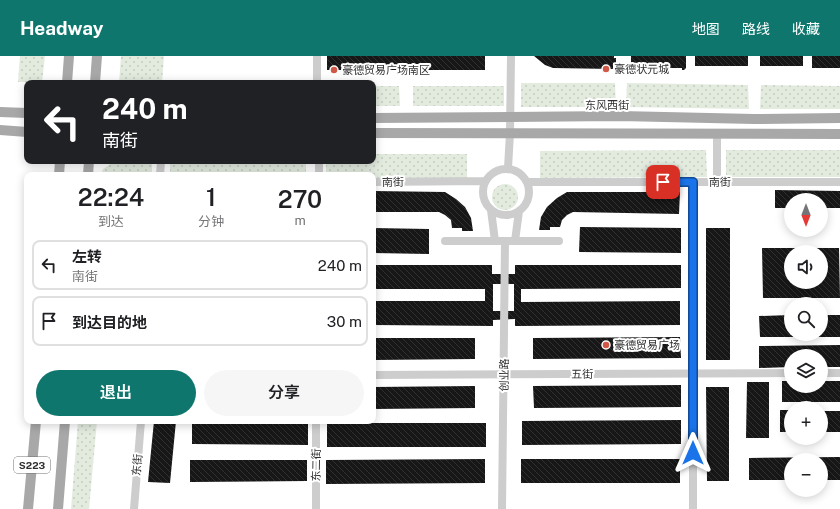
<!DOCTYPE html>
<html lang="zh">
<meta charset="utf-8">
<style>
:root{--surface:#fff;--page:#f6f6f6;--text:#202124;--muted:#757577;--line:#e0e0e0;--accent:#0f766e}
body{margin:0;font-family:"Public Sans","Noto Sans SC",sans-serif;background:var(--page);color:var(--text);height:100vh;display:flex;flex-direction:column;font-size:15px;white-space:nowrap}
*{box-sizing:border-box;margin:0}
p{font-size:13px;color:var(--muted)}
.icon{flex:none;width:22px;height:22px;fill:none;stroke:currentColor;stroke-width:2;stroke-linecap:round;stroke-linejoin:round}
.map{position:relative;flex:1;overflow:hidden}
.side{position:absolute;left:24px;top:116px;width:352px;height:252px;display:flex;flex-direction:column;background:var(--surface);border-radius:8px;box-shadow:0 2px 10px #0003}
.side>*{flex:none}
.hud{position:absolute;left:24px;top:24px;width:352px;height:84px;border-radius:8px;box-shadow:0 2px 10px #0003;background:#202124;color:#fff;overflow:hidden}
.needle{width:26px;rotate:180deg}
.controls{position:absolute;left:784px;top:137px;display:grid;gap:8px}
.controls a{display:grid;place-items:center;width:44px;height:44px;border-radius:50%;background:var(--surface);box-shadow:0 2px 10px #0003;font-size:20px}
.pin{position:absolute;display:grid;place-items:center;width:34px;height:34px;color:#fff;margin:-17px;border-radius:8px;box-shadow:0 2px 6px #0006}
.me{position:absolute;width:44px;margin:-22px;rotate:0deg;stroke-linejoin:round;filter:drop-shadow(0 0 3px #0008)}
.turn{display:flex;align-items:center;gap:14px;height:84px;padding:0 12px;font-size:18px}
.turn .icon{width:52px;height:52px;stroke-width:2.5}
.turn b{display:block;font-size:28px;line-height:34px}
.eta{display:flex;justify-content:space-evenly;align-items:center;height:68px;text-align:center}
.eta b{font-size:24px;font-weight:600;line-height:28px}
.cta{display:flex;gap:8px;margin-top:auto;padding:8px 12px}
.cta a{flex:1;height:46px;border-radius:24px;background:var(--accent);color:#fff;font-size:16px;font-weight:600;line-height:46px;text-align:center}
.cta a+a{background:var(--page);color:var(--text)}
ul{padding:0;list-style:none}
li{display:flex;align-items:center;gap:12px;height:50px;margin:0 8px 6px;padding:0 4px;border:2px solid var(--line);border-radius:8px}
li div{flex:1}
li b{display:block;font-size:15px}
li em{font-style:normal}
header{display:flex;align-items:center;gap:24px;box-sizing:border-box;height:56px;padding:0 20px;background:var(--accent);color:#fff}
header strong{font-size:19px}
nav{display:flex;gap:22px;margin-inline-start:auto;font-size:14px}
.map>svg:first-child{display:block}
.grass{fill:url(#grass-dots)}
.building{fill:url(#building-back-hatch);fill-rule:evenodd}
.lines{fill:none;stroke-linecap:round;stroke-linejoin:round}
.minor{stroke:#cdcdcd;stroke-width:8}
.major{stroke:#a8a8a8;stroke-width:10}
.route-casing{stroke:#114b97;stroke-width:10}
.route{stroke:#1a73e8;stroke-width:7}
.poi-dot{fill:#d15847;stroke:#fff;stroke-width:1.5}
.labels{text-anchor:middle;stroke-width:4;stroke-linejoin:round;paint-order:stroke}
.shield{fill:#fff;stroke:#6e6e6e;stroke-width:1}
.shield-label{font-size:10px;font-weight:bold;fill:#303030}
.poi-label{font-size:11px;fill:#303030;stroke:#fff;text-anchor:start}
.street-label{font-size:11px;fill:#303030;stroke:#fff}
</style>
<header>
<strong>Headway</strong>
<nav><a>地图</a><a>路线</a><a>收藏</a></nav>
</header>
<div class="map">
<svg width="840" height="453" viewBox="0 0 840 453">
<defs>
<pattern id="grass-dots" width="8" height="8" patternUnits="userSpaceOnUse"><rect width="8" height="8" fill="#e3ebdf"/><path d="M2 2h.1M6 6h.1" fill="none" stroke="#c3cac0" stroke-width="1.8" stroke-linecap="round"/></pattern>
<pattern id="building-back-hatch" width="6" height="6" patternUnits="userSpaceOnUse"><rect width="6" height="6" fill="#171717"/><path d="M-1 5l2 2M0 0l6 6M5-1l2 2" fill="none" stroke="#303030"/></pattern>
</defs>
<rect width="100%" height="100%" fill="#fff"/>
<path class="grass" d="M20,0H45L42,26H18Z
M121,0H164L162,27H119Z
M521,27H615L616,51H521Z
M627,27L748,29L749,53L626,51Z
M761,29L840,30V53H760Z
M373,30H399L400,50H373Z
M413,30H504V50H413Z
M706,94L707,121L540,122V95Z
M726,94H840V121H726Z
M373,98H467V122H373V119H326V105H373Z
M115,105H152V119H101L103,113Z
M170,105H306V119H170Z
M492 141a13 13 0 1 1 26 0a13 13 0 1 1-26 0Z
M78,365H97L89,453H71Z"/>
<path class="building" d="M327,0H485V14H327Z
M534,0H614V2H616V7H613V13L553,12L545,9Z
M631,0H686V12L684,14H682V12H631Z
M695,0H748V10H695Z
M760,0H803V10H760Z
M812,0H840V12H812Z
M775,134L840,135V152H821V144H791V152H775Z
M373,135L445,136L456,143L465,151L471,162L473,175H462V172H452L451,164L445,159L439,156H373Z
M567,136H680L679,158L573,156L567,159L562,164L560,171H550V174H539L541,161L547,151L557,142Z
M580,171L681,172V197L579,196Z
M373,172L429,173V198L373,197Z
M706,172H730V304H706Z
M762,192H839L840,242H763ZM791,196H821V226H791Z
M373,209H492V218H515V209H681V232L521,233V246L680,245V269L515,270V263L493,264V270L373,269V245H485V233H373ZM493,228H514V255H493Z
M791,259V278H821V259H840V281H760L759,260Z
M680,281L681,302L533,303V282Z
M373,282H475V303L373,304Z
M840,289V311H821V300H791V311L759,312V290Z
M782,325H791V330H821V325H840V346H782Z
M747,326H769V382H746Z
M681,329V351L534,352L533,330Z
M475,330V352L373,353V331Z
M706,331H729V425H707Z
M780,354H791V376H780Z
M821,355H840V376H821Z
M681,364V388L522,389V365Z
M154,365H176L170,427L148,426Z
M192,367H308V389L192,388Z
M327,367H486V391H327Z
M840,401V424H821V404H791V424H749V402Z
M485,403V427L326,428V404Z
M521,403H680V427H521Z
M190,404H307V425L190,426Z"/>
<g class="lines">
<path class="minor" d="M317,27V0
M717,77V126
M319,105V119
M508,112L510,77L511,0
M483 136a23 23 0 1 1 46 0a23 23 0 1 1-46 0Z
M160,119L161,105
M373,126L485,125
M527,126H840
M491,154L495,185
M445,185H559
M515,185L519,155
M821,317H840
M373,319L791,317
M134,453L141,365
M316,453V365
M502,453L505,185
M693,453V126"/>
<path class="major" d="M67,27L69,0
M95,27L97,0
M0,56L27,57
M373,62L620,60L754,63L840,62
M0,74L27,76
M373,77L840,78
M59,119L60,105
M88,119L89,105
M28,453L36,365
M58,453L65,365"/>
</g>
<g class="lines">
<g class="route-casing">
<path id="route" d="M663,126H693V397"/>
</g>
<use href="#route" class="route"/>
</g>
<g class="poi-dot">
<circle cx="606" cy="13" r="4"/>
<circle cx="334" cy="14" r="4"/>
<circle cx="606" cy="289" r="4"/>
</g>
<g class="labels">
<rect class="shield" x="14" y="401" width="36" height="16" rx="3"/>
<g class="shield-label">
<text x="32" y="413">S223</text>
</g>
<g class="poi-label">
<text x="614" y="17">豪德状元城</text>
<text x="342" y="18">豪德贸易广场南区</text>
<text x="614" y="293">豪德贸易广场</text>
</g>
<g class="street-label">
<text x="607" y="53">东风西街</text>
<text transform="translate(393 126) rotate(-1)" y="4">南街</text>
<text transform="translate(720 126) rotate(-1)" y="4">南街</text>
<text x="582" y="322">五街</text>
<text transform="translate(504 319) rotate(-89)" y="4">创业路</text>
<text transform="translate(137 409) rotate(-85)" y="4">东街</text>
<text transform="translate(316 409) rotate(-89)" y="4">东二街</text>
</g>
</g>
</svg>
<div class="controls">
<a><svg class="needle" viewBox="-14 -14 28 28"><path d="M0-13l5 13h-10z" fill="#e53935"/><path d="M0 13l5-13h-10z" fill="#757577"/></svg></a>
<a><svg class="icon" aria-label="sound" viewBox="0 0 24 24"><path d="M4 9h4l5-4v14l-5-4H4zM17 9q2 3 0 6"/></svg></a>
<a><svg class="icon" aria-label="search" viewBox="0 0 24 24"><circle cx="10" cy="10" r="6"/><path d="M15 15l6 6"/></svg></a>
<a><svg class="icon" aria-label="layers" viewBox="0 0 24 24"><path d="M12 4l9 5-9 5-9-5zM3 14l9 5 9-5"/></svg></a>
<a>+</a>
<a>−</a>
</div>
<div class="pin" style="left:663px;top:126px;background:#d93025"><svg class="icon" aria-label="arrive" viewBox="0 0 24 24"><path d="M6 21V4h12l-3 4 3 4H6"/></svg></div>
<svg class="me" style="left:693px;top:397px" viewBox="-20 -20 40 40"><path d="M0-17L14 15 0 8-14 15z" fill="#1a73e8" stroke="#fff" stroke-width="4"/></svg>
<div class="hud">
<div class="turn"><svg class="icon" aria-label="left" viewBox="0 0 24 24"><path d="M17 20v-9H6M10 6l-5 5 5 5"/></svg><div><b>240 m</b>南街</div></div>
</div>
<section class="side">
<div class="eta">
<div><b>22:24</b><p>到达</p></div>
<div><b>1</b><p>分钟</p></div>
<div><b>270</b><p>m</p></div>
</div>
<ul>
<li><svg class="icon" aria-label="left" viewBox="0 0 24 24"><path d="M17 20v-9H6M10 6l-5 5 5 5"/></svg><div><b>左转</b><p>南街</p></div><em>240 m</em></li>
<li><svg class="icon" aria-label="arrive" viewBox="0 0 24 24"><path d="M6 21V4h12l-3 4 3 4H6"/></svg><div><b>到达目的地</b></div><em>30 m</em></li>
</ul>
<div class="cta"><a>退出</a><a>分享</a></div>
</section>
</div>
